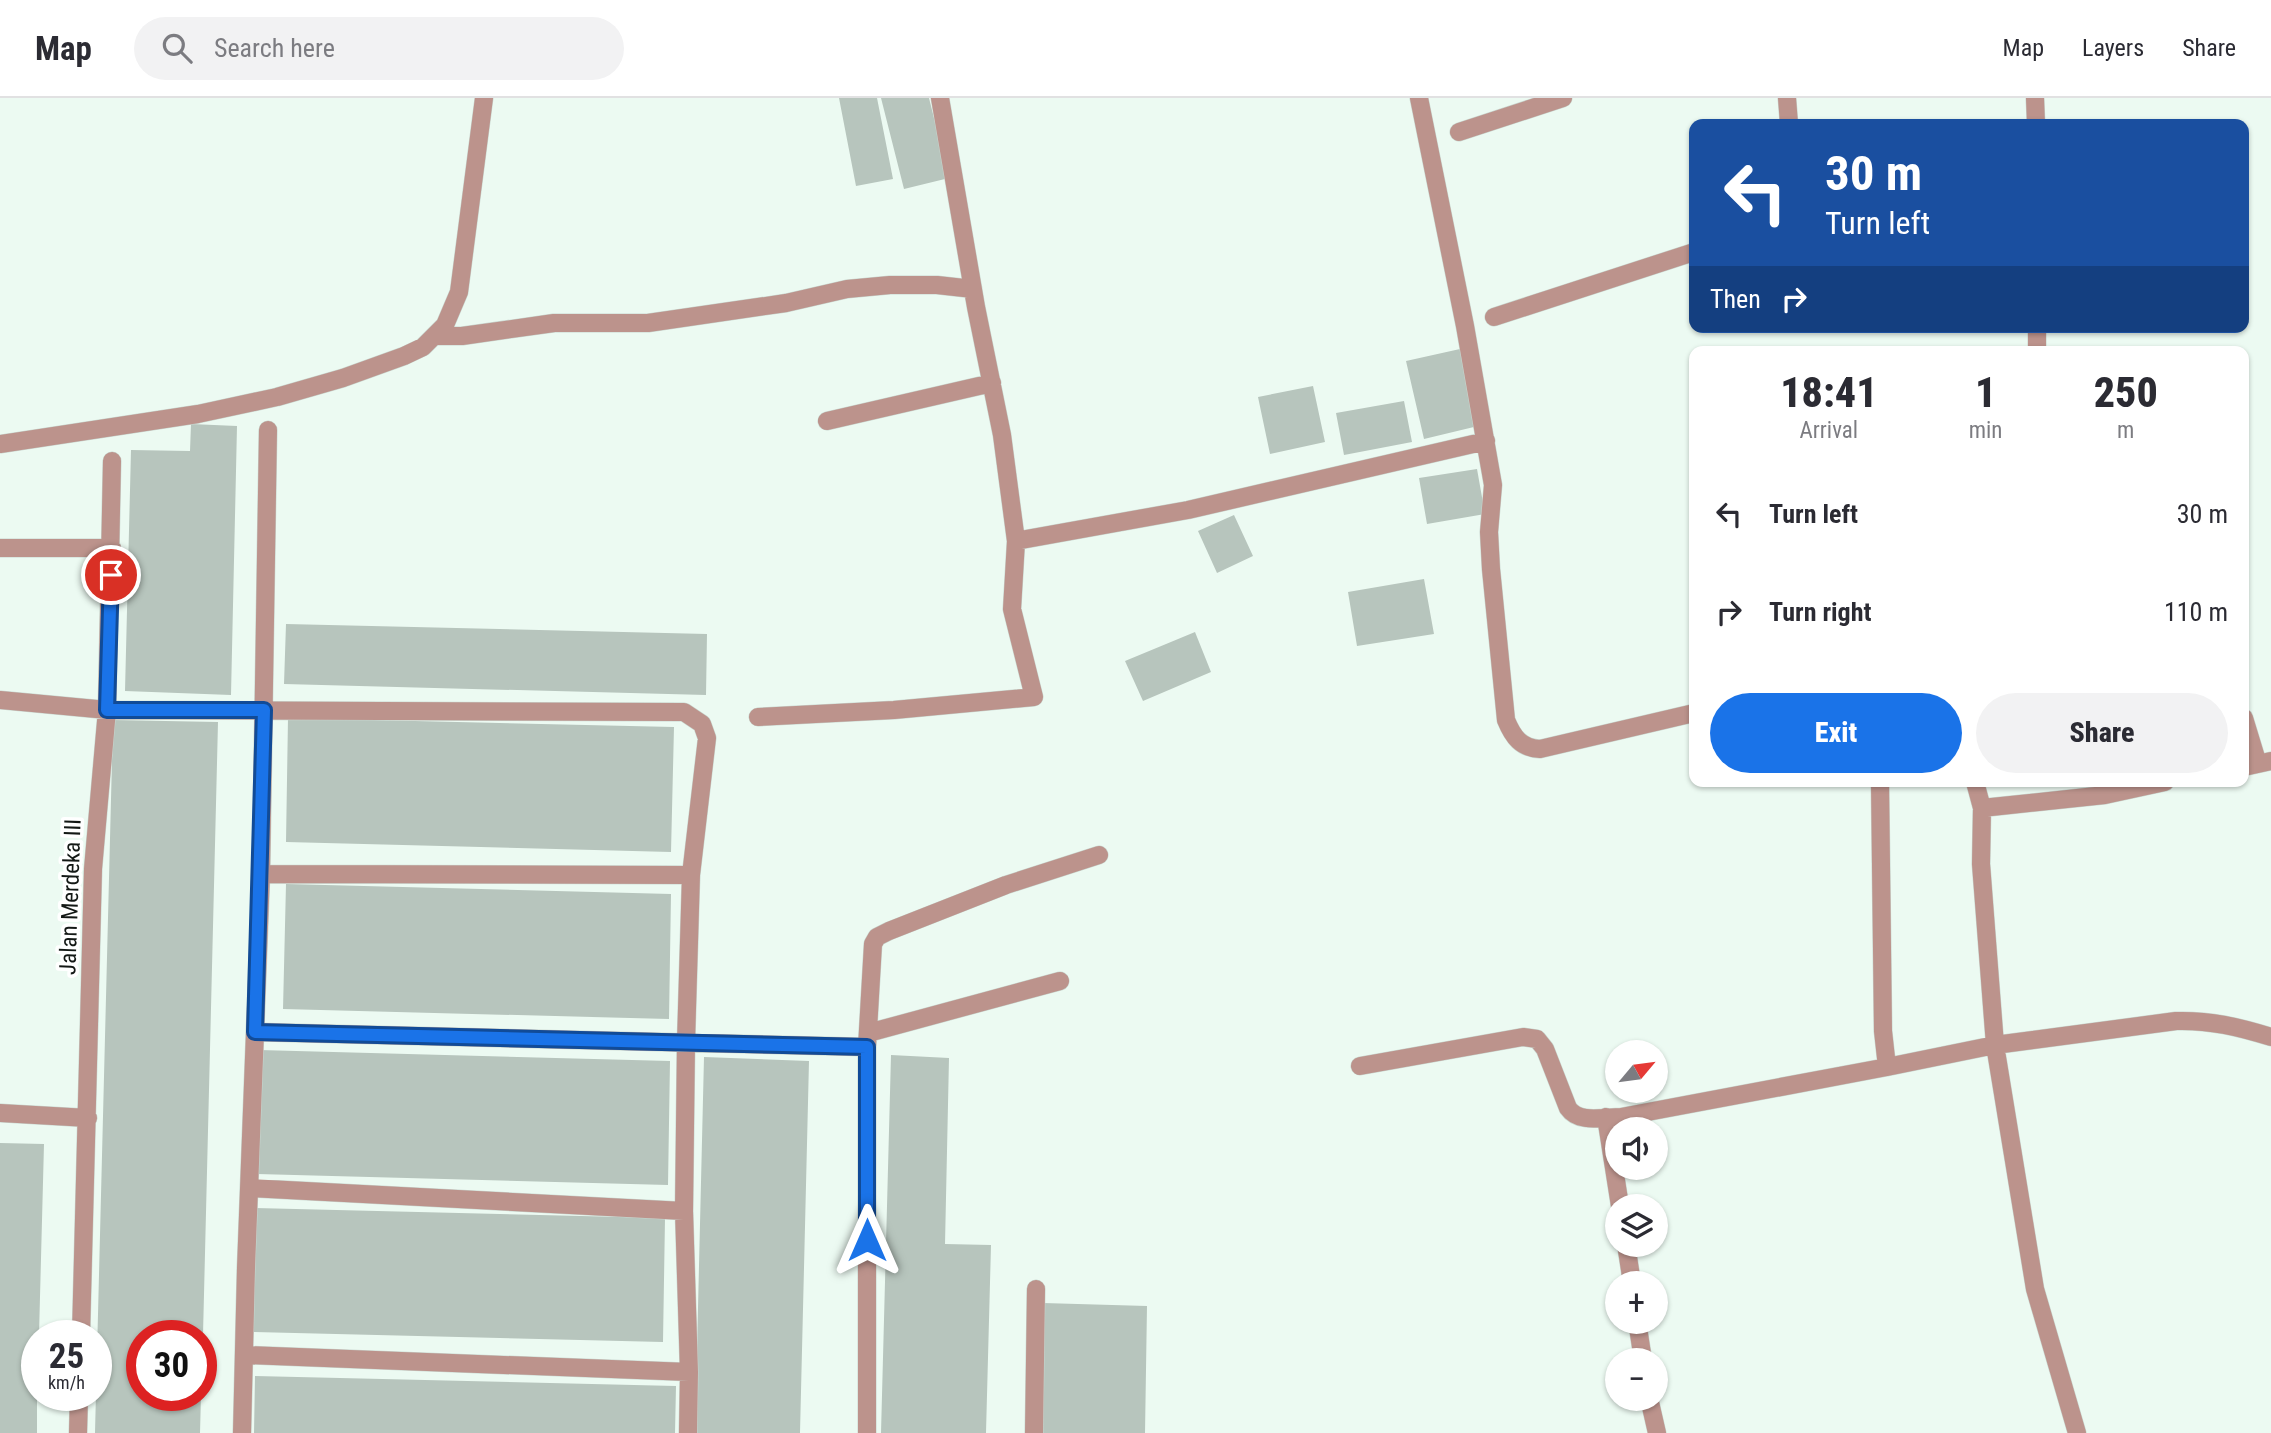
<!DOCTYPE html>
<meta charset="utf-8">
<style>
:root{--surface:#fff;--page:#f2f2f3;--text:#2b2b33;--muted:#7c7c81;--line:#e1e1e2;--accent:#1a73e8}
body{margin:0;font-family:"Roboto Condensed",sans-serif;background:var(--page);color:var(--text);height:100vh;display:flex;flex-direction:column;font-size:26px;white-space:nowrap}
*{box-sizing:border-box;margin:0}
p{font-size:23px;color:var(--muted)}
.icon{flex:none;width:38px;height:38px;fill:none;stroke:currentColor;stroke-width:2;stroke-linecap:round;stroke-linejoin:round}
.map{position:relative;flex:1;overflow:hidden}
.drawer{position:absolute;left:1689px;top:248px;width:560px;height:441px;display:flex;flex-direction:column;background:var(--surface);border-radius:14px;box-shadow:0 2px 5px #0004}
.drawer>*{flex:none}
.top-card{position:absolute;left:1689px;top:21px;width:560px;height:214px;border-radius:14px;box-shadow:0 2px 5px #0004;background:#1a4fa0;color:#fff;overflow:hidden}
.needle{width:46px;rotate:61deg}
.fabs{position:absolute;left:1605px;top:942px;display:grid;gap:14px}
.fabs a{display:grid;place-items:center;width:63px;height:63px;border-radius:50%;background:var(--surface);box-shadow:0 2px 5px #0004;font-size:35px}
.speed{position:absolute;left:21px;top:1222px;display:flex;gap:14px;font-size:35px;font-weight:700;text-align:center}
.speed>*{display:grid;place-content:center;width:91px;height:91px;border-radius:50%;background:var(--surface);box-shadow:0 2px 5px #0004;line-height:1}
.speed small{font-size:18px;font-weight:400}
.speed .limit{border:10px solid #d22;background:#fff;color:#111}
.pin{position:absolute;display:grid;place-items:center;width:60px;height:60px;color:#fff;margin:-30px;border:4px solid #fff;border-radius:50%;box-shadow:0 2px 7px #0007}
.me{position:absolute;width:77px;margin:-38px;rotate:0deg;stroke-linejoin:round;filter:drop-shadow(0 0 5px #0008)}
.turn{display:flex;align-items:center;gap:24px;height:147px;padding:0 21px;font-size:32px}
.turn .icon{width:91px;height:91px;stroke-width:2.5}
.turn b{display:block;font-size:49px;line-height:60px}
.then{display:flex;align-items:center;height:66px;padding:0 21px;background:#0003;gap:14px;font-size:26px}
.eta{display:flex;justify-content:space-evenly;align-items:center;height:119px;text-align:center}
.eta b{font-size:42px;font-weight:800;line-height:49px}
.primary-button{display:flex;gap:14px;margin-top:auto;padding:14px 21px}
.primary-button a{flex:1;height:80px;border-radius:42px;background:var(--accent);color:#fff;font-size:28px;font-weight:800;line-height:80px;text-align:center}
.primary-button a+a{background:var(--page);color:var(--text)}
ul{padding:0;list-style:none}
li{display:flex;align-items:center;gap:21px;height:98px;padding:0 21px}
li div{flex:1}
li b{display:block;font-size:26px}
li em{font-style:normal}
header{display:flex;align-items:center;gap:42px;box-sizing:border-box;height:98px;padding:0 35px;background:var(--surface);border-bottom:2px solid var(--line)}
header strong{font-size:33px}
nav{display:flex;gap:38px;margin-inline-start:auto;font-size:24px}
.search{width:490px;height:63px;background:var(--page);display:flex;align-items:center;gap:18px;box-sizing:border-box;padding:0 24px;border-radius:38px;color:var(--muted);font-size:26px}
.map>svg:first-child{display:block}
.building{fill:#b7c5bd}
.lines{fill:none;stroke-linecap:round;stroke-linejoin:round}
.minor-casing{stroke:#c9d6cf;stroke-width:19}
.minor{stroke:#bc938c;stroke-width:18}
.route-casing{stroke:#114b97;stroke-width:18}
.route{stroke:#1a73e8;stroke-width:12}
.labels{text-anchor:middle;stroke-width:7;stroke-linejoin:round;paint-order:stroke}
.street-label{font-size:23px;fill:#131815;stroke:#fff}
</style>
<header>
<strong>Map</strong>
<div class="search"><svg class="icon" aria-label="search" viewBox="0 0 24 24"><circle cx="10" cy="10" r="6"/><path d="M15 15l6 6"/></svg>Search here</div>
<nav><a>Map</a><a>Layers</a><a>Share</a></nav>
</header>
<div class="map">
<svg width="2271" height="1335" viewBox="0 0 2271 1335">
<rect width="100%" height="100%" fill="#ecfaf2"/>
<path class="building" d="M839,0H877L893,81L856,88Z
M881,0H929L949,80L904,91Z
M1460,251L1478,328L1424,341L1406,263Z
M1313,288L1325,344L1270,356L1258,299Z
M1404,303L1412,344L1344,357L1336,315Z
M191,326L237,328L231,597L125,593L131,352L190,353Z
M1477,371L1485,416L1427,426L1419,380Z
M1234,417L1253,458L1217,475L1198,433Z
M1424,481L1434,536L1357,548L1348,494Z
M286,526L707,536L706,597L284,586Z
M1195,534L1211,574L1143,603L1125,563Z
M288,620L674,629L671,754L286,744Z
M113,622L218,624L203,1237H142V1297H201L200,1335H95Z
M286,786L671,796L669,921L283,911Z
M259,952L670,963L668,1087L257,1076Z
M891,957L949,960L945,1146L991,1147L986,1335H881Z
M704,959L809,963L800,1335H695Z
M0,1045L44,1046L39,1237H37V1335H0Z
M255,1110L665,1120L663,1244L253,1234Z
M1043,1205L1147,1208L1145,1335H1039Z
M255,1278L676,1288L675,1335H254Z"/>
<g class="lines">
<g class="minor-casing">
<path id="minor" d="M1419,0L1465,228L1493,387L1489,434L1491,471L1506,622C1513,639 1521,650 1540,651L1694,615
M1787,0L1789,26
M2035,0L2036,26
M1459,34L1563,0
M1494,219L1694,154
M2037,229V254
M437,238H462L554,225H648L786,205L847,191L890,187H937L973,191
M827,323L992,285
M0,346L198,316L277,299L343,280L404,258L423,249L445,227L459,194L484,0
M1016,443L1188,412L1486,343
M0,450H112
M0,602L107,612L684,614L702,626L707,640L691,777L686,944L684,1113L689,1274L688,1335
M758,619L894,612L1034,599L1012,511L1016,443L1002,337L976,209L940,0
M2244,620L2258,666
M2244,669L2271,663
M1880,684L1883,933L1887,969L1995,947L2176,923C2210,922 2239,929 2271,939
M1975,684L1982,710L1981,766L1995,947L2035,1191L2077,1335
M1982,710L2105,697L2165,684
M261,776L691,777
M255,934L867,949
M868,935L1060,883
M1360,968L1523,939L1537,941L1545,951L1568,1010C1579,1026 1603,1019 1621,1019L1887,969
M0,1015L88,1020
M1606,1019L1620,1108
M250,1090L684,1113
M1626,1146L1632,1185
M1637,1223L1643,1262
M81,1237L93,771L107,612L112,363
M245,1257L689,1274
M1649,1300L1657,1335
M78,1335L79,1297
M242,1335L246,1170L261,776L268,332
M867,1335V949L873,846L877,839L889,833L1006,787L1099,757
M1034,1335L1036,1191"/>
</g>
<use href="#minor" class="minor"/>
</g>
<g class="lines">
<g class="route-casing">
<path id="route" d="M111,477L107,612H264L255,934L867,949V1142"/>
</g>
<use href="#route" class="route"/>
</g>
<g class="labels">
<g class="street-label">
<text transform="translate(70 799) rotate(-88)" y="8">Jalan Merdeka III</text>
</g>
</g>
</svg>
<div class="fabs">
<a><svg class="needle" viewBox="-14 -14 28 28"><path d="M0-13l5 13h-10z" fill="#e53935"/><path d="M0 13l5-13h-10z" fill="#7c7c81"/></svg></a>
<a><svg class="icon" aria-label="sound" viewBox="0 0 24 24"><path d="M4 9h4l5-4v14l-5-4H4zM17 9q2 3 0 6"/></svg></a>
<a><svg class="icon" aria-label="layers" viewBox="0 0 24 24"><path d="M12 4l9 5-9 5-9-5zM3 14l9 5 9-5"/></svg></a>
<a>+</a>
<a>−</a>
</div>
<div class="speed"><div>25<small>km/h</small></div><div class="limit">30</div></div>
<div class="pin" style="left:111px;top:477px;background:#d93025"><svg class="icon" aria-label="arrive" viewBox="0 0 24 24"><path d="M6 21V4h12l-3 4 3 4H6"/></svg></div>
<svg class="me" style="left:867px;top:1142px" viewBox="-20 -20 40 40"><path d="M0-17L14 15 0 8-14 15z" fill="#1a73e8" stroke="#fff" stroke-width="4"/></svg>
<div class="top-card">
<div class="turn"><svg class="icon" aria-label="left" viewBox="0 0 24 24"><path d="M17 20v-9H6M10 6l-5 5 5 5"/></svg><div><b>30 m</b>Turn left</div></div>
<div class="then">Then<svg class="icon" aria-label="right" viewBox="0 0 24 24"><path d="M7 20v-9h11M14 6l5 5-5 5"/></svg></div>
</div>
<section class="drawer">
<div class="eta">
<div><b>18:41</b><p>Arrival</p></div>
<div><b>1</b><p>min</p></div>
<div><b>250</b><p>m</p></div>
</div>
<ul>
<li><svg class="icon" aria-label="left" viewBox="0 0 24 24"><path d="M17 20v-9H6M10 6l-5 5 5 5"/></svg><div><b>Turn left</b></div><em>30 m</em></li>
<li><svg class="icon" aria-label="right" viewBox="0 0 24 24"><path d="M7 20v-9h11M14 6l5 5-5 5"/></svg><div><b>Turn right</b></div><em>110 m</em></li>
</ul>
<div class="primary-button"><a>Exit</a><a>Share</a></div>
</section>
</div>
